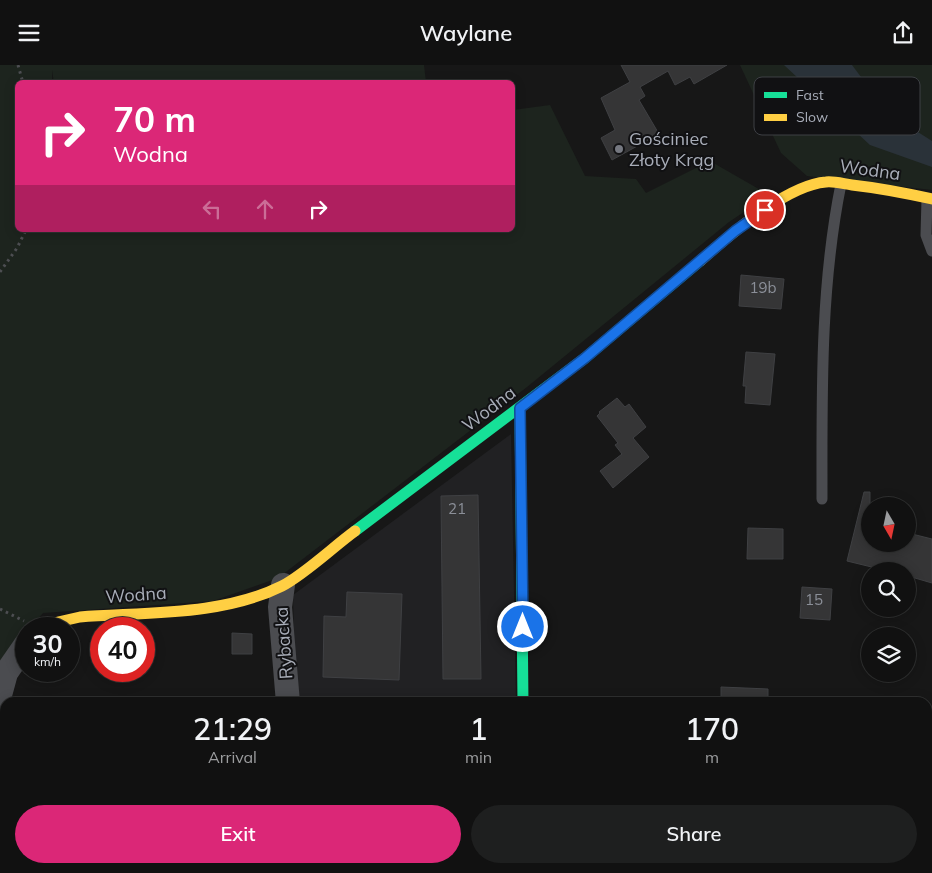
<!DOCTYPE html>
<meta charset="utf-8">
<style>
:root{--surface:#111;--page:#1e1f1f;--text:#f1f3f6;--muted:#9c9d9f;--line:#303131;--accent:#db2777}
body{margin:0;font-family:Mulish,sans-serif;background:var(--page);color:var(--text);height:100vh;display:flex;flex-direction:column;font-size:19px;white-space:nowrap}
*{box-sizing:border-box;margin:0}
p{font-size:16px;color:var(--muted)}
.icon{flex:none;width:28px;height:28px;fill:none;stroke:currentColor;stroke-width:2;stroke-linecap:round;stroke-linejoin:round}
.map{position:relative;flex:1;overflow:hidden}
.side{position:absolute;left:0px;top:632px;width:932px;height:176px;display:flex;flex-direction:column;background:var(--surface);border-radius:15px 15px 0 0;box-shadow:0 2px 12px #0003,0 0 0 1px var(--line)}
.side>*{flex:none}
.top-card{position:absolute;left:15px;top:15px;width:500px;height:152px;border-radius:8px;box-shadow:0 2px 12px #0003,0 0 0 1px var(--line);background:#db2777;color:#fff;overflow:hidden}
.needle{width:32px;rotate:171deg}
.tools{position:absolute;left:861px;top:432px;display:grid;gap:10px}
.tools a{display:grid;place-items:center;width:55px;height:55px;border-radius:50%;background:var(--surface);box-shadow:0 2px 12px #0003,0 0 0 1px var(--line);font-size:25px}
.speed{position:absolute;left:15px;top:552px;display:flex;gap:10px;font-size:25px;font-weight:700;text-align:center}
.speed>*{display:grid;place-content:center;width:65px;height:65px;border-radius:50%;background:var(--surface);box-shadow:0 2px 12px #0003,0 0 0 1px var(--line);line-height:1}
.speed small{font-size:12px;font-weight:400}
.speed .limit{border:8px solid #d22;background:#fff;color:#111}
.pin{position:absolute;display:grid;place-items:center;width:42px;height:42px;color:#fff;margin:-21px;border:2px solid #fff;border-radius:50%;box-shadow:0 1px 5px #0007}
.me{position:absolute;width:55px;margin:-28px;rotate:0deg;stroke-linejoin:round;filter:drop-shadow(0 0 4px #0008)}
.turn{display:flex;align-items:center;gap:18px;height:105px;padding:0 15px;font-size:22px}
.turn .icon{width:65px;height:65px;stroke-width:2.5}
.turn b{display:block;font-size:35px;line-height:42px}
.lanes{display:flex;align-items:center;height:48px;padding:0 15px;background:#0003;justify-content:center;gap:25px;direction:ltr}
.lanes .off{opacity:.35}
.eta{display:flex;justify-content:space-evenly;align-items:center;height:85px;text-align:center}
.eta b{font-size:30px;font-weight:600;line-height:35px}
.button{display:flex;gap:10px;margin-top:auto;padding:10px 15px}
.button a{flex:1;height:58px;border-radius:30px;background:var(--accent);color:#fff;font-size:20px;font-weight:600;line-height:58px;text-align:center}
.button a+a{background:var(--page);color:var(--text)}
header{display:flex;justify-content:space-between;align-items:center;height:65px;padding:0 15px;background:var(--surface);font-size:22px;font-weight:600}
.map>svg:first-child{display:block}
.built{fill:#212123}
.green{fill:#1d241e}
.water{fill:#2a3239}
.building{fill:#353536;stroke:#3f4043}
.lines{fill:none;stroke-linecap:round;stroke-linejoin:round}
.path{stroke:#4d4e52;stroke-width:3;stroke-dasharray:2.5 4;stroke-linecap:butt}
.lane{stroke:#4b4c50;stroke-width:11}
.street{stroke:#4b4c50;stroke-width:24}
.fast{stroke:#16e098;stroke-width:11}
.slow{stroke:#ffcf43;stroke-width:11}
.route-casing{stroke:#114b97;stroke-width:12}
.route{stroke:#1a73e8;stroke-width:9}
.poi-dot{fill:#757880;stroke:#111113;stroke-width:2}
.labels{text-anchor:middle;stroke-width:4;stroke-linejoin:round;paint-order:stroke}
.number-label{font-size:15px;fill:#8b8f98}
.poi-label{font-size:18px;fill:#a8adb8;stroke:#111113;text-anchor:start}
.street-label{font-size:18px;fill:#a8adb8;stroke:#111113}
.key{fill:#111113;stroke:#3e4045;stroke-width:1}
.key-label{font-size:14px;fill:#a8adb8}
</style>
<header><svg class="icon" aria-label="menu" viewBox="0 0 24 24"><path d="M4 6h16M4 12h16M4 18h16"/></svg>Waylane<svg class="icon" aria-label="share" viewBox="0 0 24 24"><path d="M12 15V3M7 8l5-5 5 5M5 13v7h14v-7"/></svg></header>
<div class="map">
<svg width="932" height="808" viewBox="0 0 932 808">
<rect width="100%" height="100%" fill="#171717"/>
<path class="built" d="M511,369L516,637H296L293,530Z
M0,740H5V804H282V808H0Z
M300,804H519V808H301Z"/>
<path class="green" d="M0,0H424L426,17L54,18L52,5V17L18,18V165H512L513,45L550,40L585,111L636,114L646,128L710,96L769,130L729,157L527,322L278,513L213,536L43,548L29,564H26V567L6,589L0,609Z
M740,0H932V125L807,111L781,88Z"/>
<path class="water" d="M784,0H852L897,60L910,62L932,76V102L870,80Z"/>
<path class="building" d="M621,0H727L694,19L690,12L675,20L668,6L640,22L645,31L639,35L659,69L612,95L601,73L615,65L601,33L630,17Z
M741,210L784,214L781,244L739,241Z
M746,287L775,289L770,340L745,338L746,321H743Z
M617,333L625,342L629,339L646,362L633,373L649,392L613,423L600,406L622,389L615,380L618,378L597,351L600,348L599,347Z
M864,427H870V479H908V468L932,474V518L908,511V506H888L847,496Z
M478,430L481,614H443L441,431Z
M748,463L783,464V494H747Z
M802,522L832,524L830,555L800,553Z
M347,527L402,529L399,615L323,612L324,551L346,552Z
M232,568L252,569V589H232Z
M721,622L768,624V638H721Z"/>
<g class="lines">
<path class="path" d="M18,0L23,18
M0,207L17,183L26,165
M0,544L24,556"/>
<path class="lane" d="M927,134L926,170L932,186
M822,434C822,329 820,223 841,119"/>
<path class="street" d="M283,520L280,542L288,638
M0,630L6,608L26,579
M293,804V808
M525,804V808"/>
<path class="fast" d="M520,343L523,638
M355,466L585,293L700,196"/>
<path class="slow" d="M700,196C729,171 786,120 826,117C834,116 844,119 852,120C879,123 905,128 932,134
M44,564L58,557L80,552C145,547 222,551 282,521C305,509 333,482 355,466"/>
</g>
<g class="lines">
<g class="route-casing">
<path id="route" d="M523,562L520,343L585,293L735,166L765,145"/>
</g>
<use href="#route" class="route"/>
</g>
<circle class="poi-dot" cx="619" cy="84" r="5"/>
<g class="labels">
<g class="number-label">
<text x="763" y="228">19b</text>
<text x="457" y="449">21</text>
<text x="814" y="540">15</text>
</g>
<g class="poi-label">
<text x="629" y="80">Gościniec<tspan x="629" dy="21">Złoty Krąg</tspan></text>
</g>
<g class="street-label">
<text transform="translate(870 105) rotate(8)" y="6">Wodna</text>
<text transform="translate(489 344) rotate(-37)" y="6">Wodna</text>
<text transform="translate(136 530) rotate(-4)" y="6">Wodna</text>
<text transform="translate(284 578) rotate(-94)" y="6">Rybacka</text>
</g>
</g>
<rect x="754" y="12" width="166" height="58" rx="8" class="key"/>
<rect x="764" y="27" width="23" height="6" fill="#16e098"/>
<rect x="764" y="49" width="23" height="7" fill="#ffcf43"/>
<g class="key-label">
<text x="796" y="35">Fast</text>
<text x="796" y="57">Slow</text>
</g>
</svg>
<div class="tools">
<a><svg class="needle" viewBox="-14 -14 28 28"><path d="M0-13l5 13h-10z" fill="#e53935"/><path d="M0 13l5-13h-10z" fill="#9c9d9f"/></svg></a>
<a><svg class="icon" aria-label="search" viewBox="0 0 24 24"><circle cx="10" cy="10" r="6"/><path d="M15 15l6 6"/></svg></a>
<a><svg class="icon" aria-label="layers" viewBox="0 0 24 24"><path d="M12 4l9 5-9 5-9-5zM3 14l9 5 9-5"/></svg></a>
</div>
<div class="speed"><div>30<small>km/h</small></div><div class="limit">40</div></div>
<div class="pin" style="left:765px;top:145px;background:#d93025"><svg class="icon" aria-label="arrive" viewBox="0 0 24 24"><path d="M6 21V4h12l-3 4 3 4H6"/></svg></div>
<svg class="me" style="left:523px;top:562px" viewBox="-20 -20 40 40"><circle r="17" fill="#1a73e8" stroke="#fff" stroke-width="3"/><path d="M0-11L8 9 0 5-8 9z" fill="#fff"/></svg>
<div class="top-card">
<div class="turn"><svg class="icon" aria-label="right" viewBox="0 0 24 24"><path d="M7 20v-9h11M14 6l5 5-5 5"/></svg><div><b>70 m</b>Wodna</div></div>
<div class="lanes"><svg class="icon off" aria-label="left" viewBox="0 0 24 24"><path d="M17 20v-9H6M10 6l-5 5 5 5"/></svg><svg class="icon off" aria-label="ahead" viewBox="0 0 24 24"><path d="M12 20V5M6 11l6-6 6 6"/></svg><svg class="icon" aria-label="right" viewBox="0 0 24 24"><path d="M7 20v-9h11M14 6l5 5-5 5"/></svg></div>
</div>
<section class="side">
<div class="eta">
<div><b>21:29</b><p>Arrival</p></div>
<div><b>1</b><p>min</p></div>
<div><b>170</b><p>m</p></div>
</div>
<div class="button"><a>Exit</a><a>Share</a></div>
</section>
</div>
